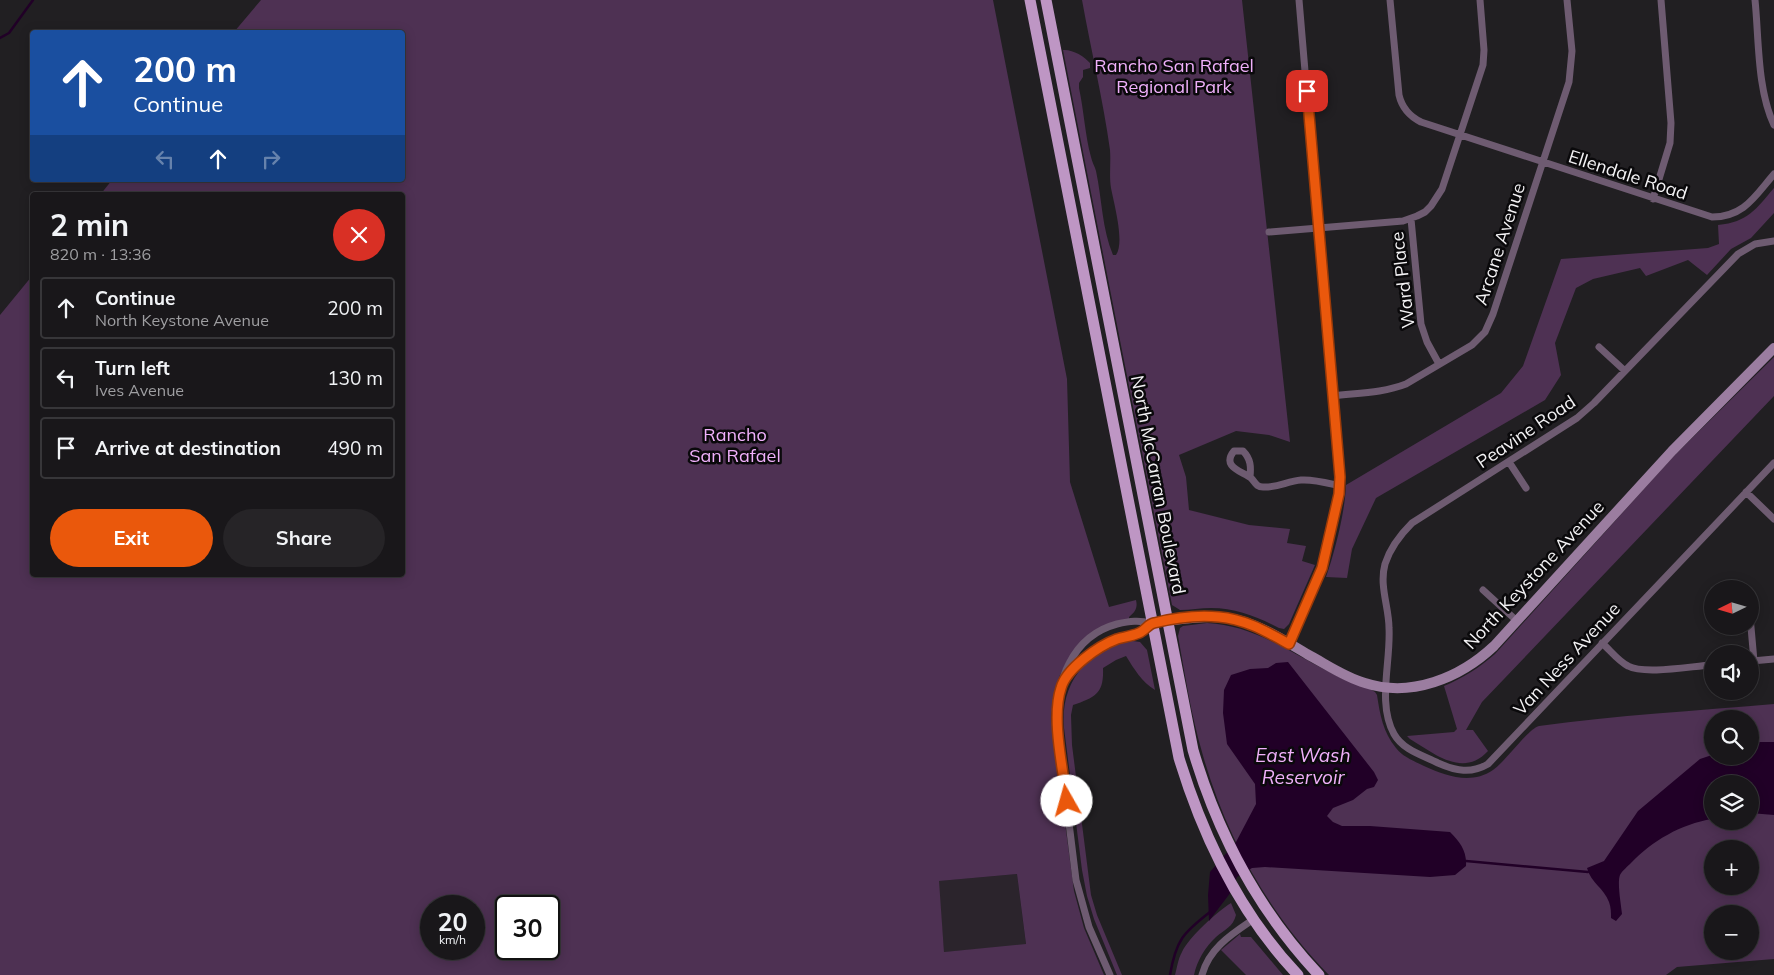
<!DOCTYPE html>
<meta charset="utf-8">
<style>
:root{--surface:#19171a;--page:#262427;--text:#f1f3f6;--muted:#9f9fa2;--line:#373639;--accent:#ea580c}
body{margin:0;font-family:Mulish,sans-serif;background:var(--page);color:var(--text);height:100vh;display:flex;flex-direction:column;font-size:19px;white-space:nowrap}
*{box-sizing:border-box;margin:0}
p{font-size:16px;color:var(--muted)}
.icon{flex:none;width:28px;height:28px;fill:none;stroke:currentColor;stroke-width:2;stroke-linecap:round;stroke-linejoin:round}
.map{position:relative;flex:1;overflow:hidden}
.side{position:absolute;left:30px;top:192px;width:375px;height:385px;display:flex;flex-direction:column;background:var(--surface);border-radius:5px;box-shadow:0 2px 12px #0003,0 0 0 1px var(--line)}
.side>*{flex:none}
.top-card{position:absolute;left:30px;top:30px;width:375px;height:152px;border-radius:5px;box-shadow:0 2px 12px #0003,0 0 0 1px var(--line);background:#1a4fa0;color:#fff;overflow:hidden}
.needle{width:32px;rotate:265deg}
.controls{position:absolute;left:1704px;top:580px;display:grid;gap:10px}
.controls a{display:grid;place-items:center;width:55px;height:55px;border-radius:50%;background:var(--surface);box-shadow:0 2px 12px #0003,0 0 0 1px var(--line);font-size:25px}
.speed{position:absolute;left:420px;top:895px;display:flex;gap:10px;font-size:25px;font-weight:700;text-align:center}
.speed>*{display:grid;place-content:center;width:65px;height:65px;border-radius:50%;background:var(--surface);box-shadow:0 2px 12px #0003,0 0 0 1px var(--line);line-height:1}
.speed small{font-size:12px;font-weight:400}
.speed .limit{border:2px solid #111;border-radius:8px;background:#fff;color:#111}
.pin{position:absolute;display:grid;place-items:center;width:42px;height:42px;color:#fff;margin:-21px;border-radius:10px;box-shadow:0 2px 8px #0006}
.me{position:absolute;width:55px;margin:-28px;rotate:353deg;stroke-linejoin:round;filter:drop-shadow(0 0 4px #0008)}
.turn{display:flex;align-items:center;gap:18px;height:105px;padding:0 20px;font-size:22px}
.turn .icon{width:65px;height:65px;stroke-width:2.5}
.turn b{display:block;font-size:35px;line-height:42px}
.lanes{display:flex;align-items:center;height:48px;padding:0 20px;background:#0003;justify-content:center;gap:25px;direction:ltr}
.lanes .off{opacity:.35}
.round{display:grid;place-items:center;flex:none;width:52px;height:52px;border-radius:26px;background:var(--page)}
.overview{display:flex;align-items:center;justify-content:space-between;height:85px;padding:0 20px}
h1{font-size:30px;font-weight:700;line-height:38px}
.action{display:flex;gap:10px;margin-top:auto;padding:10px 20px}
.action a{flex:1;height:58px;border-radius:30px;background:var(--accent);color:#fff;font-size:20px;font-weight:700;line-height:58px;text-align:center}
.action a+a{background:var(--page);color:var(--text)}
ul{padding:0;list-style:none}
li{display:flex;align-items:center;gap:15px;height:62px;margin:0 10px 8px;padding:0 10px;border:2px solid var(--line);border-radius:5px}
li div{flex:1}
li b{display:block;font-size:19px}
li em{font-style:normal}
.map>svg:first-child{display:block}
.built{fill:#2b242c}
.green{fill:#4e3153;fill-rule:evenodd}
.water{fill:#210027}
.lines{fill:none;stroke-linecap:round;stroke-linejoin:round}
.stream{stroke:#210027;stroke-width:2.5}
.street{stroke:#6e5b71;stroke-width:7}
.secondary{stroke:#9b7da0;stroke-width:10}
.primary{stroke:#be96c4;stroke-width:11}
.route-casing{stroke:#983908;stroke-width:12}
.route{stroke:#ea580c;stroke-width:9}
.labels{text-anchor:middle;stroke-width:5;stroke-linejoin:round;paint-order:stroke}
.park-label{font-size:18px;fill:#f0b0fb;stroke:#0a090b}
.street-label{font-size:18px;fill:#f4f3f5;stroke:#0a090b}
.water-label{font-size:19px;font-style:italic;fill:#f0b0fa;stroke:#0a090b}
</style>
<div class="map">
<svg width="1774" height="975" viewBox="0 0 1774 975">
<rect width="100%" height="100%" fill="#211f22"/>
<path class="built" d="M1017,874L1026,945L944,952L938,881Z"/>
<path class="green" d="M261,0H993L1067,379L1070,482L1109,607L1136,600C1138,608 1135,612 1129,617V620L1098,630L1067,661L1060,675L1055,689L1051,717L1074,891L1084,928L1104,975H0V315L32,276V575H402V195H100L112,180H402V32H234ZM1017,874L1026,944L944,952L939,881ZM431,906H474V949H431ZM506,906H549V949H506Z
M1082,0H1242L1290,442L1269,435L1236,431L1179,455L1186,477L1189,510L1249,525L1290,529L1287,543L1306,546L1302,561L1315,565L1289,624L1284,629L1279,628C1258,617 1236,608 1211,608C1201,608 1190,610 1180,610L1172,605L1063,50C1072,49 1084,56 1090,63V68L1083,70V77L1079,83V88C1084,111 1085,135 1091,157C1092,162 1095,167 1096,171C1102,199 1102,229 1113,255H1116C1125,242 1114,204 1111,188C1109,176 1111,163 1110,150C1103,100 1091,50 1082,0Z
M1774,188V213L1751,238L1731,249L1707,275L1688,260L1646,276L1640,268L1593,279L1576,288L1555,343L1561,375L1545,400L1376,498L1352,549L1347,578L1326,577C1335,551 1345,512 1346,485L1501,393L1523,366L1561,259L1708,248L1719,244L1718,225C1748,222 1756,209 1774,188Z
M1774,357V396L1482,702L1466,730H1473L1488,751C1463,778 1435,754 1410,739L1407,736L1454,732L1457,729L1444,686C1463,678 1479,668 1495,654L1672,458Z
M1207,623C1255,625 1296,656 1339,677C1350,683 1364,685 1375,692L1377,695C1380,715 1383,732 1396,748C1403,757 1414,761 1424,766C1446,776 1471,785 1493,770C1504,763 1529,728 1539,726C1617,715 1696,711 1774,704V959L1677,967L1666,975H1329C1268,913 1225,835 1202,752C1191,714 1185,675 1178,636L1180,628L1183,626ZM1712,719H1750V756H1712ZM1712,784H1750V821H1712ZM1712,849H1750V886H1712ZM1712,914H1750V951H1712Z
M1133,639V641L1140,642L1147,650L1155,690C1142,682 1134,669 1126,656L1116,660L1103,668C1104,693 1096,697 1073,705L1071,715L1072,745L1091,895L1097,915L1122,975H1117L1094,919L1087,896L1082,870L1064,728C1060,681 1088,650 1133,639Z
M1231,903L1236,915C1233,927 1225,929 1216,937C1205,947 1197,961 1194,975H1175C1177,968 1178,959 1182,952C1189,937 1217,912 1231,903Z
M1240,934L1241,937H1251L1283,975H1246L1221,950Z"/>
<path class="water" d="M1288,662L1374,772L1378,780L1374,787L1367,789L1353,800L1333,808L1327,816L1333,822L1342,826H1370L1450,832C1460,842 1467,851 1466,866L1455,875L1430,877L1265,867L1252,868L1237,877L1231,892L1209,921L1208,895L1210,872L1236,842L1256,804L1255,784L1227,744L1223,713L1224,690L1231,675L1250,669L1268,668L1276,663Z
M1760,742H1774V815L1750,813V784H1712V819C1681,824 1652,841 1631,863C1628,866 1622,871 1620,875C1617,883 1621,904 1622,914L1616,921L1611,918C1611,913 1611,907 1609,902C1604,888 1591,883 1587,868L1604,861L1638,811L1700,759L1712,755L1750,756V745Z"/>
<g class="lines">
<path class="stream" d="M0,38L9,33L33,0
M1466,861L1588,872
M1170,975C1176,940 1183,933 1210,912"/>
<path class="street" d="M1390,0L1399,95C1402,108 1409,116 1421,122L1712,217C1744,217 1755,196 1774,174
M1755,0C1759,39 1757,89 1774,125
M1653,199L1670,143L1671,123L1661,0
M1411,219L1421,324L1427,342L1439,364
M1269,232L1403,221L1417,216L1425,212L1431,206L1442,189L1483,65L1484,50L1480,0
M1774,241L1755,244L1738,254L1594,403L1577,418L1412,523C1400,535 1390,548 1385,564C1379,586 1389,607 1389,628C1391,662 1377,703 1394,734C1403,750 1422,755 1438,763C1456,771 1471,774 1488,764L1774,463
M1599,347L1625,371
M1333,396C1357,393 1383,393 1406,384L1472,345L1485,332L1493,314L1569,82L1572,51L1567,0
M1509,462L1526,488
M1250,477C1251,467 1251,459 1243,451H1234C1221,467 1242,471 1251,478C1255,482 1256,487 1263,487C1276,488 1288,481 1301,480C1314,479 1327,483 1340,486
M1746,492L1774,519
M1483,590L1517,621
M1750,616L1754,661
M1602,643C1610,650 1618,661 1628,666C1645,675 1692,666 1712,665
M1289,644L1320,574L1340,486L1299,0
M1752,661L1774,659
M1064,678C1079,666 1090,652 1106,644C1122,635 1139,636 1151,623C1139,620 1130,621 1117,624C1072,636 1055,682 1057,725L1076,880L1089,927L1110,975
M1202,975C1209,948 1232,934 1254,919"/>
<path class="secondary" d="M1151,623C1182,619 1212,613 1242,621C1265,628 1287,642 1307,654C1326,664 1344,677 1365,683C1411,698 1460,678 1494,646L1672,451L1774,348"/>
<path class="primary" d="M1030,0L1179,758C1203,837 1240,914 1298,975
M1046,0L1193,750C1218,835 1258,910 1319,975"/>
</g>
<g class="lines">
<g class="route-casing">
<path id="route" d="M1067,801C1063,769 1051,718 1061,688C1066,669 1098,646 1117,639C1124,637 1132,636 1139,633C1145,631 1148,624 1154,623C1174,618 1198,615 1219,617C1245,619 1267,632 1289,644L1322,568L1339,494L1340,477L1307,91"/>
</g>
<use href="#route" class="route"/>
</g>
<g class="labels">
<g class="park-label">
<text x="1174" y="72">Rancho San Rafael<tspan x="1174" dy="21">Regional Park</tspan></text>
<text x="735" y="441">Rancho<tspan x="735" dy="21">San Rafael</tspan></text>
</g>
<g class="street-label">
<text transform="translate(1628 175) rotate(18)" y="6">Ellendale Road</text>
<text transform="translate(1500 244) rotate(-72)" y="6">Arcane Avenue</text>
<text transform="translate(1403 280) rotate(-97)" y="6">Ward Place</text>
<text transform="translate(1526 432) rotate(-34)" y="6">Peavine Road</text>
<text transform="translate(1158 485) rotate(79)" y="6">North McCarran Boulevard</text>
<text transform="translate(1534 575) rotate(-47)" y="6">North Keystone Avenue</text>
<text transform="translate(1567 659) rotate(-47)" y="6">Van Ness Avenue</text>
</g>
<g class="water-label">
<text x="1303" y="762">East Wash<tspan x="1303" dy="22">Reservoir</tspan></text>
</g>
</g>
</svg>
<div class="controls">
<a><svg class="needle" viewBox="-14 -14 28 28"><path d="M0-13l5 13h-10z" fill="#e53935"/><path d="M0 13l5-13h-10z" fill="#9f9fa2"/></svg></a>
<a><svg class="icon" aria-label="sound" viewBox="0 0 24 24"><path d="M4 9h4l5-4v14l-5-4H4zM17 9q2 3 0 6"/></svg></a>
<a><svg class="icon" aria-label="search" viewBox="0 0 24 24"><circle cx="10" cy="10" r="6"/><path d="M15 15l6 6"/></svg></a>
<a><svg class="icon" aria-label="layers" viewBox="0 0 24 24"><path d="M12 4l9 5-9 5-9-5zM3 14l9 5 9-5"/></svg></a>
<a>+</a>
<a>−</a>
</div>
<div class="speed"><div>20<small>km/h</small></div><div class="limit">30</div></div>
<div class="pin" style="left:1307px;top:91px;background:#d93025"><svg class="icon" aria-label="arrive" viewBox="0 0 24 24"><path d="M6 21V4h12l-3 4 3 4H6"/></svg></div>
<svg class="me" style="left:1067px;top:801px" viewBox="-20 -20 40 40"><circle r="19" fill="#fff"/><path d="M0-13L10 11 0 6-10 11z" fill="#ea580c"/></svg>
<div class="top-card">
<div class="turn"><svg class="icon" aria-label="ahead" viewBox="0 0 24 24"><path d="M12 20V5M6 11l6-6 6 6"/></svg><div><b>200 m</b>Continue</div></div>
<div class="lanes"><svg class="icon off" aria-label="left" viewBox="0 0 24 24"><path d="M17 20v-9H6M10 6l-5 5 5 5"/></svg><svg class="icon" aria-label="ahead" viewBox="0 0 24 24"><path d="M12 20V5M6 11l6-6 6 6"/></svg><svg class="icon off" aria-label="right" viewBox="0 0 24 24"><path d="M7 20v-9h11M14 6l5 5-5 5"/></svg></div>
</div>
<section class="side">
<div class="overview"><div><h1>2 min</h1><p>820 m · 13:36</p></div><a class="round" style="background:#d93025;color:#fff"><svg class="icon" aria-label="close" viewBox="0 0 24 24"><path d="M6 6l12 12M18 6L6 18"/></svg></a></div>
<ul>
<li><svg class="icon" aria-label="ahead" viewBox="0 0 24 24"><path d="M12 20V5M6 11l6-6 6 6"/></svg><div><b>Continue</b><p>North Keystone Avenue</p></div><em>200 m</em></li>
<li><svg class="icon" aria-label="left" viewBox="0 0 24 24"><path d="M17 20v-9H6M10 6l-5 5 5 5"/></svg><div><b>Turn left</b><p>Ives Avenue</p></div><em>130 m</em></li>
<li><svg class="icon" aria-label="arrive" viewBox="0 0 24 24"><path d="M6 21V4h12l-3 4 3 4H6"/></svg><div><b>Arrive at destination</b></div><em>490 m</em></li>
</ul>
<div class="action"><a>Exit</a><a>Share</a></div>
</section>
</div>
